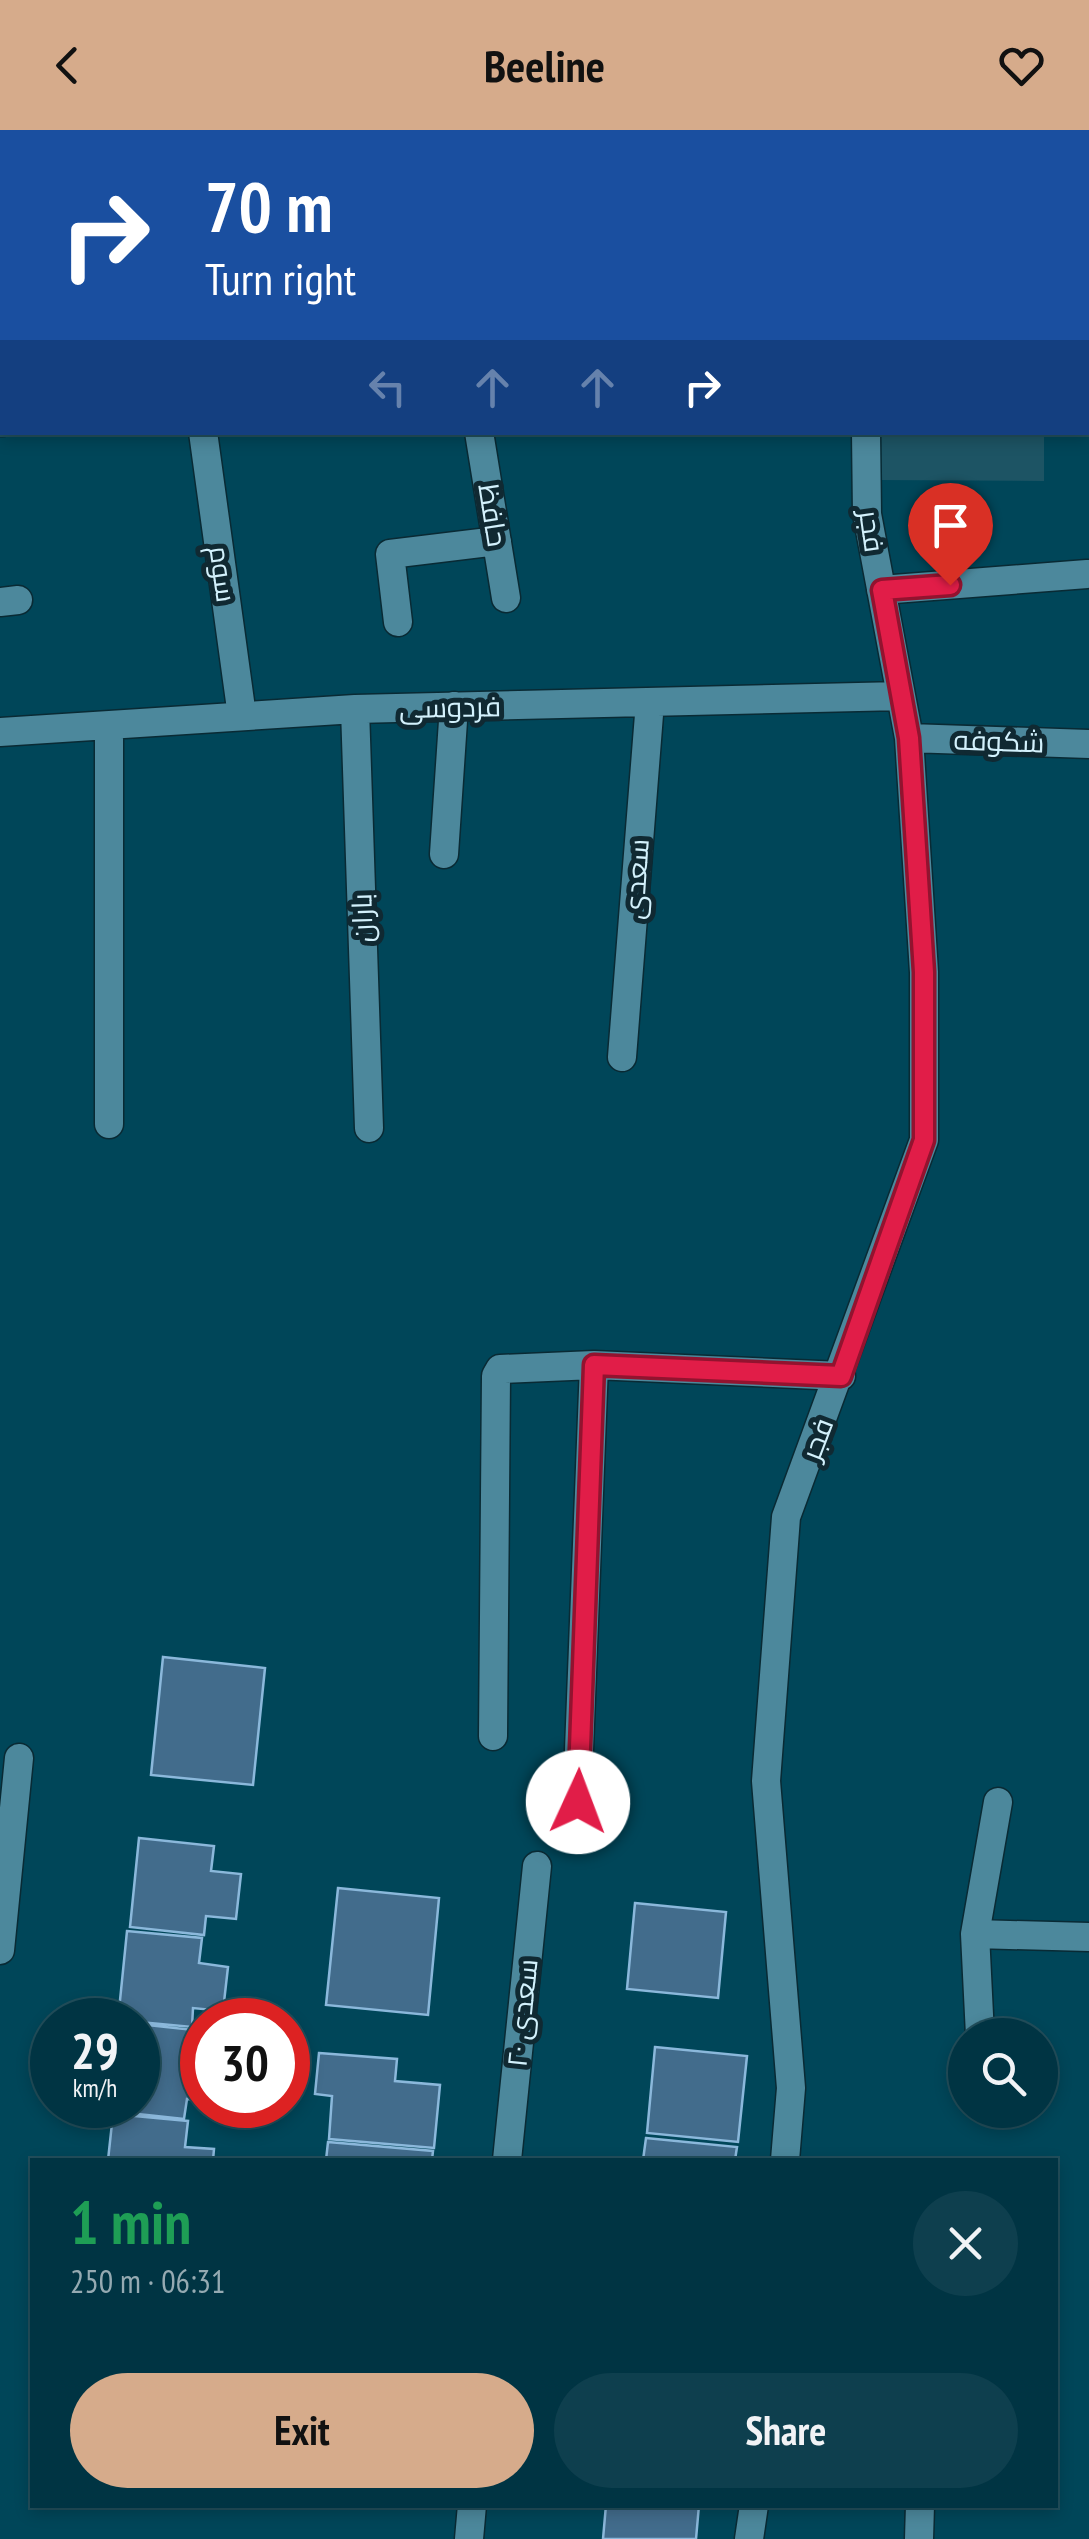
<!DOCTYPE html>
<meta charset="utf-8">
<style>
:root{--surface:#003443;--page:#0e3f4e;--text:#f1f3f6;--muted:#95aab2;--line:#224f5c;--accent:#d6ab8b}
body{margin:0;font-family:"PT Sans Narrow",Cairo,sans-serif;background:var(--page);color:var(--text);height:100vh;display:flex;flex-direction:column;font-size:38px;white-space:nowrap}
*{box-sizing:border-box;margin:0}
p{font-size:32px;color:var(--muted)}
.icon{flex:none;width:55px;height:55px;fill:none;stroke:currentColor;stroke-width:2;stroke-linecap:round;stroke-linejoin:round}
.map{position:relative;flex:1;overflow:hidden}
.side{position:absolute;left:30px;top:2028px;width:1028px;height:350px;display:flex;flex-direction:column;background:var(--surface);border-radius:0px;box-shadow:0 5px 15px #0003,0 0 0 2px var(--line)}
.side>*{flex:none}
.hud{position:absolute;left:0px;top:0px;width:1090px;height:305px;box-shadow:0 5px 15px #0003,0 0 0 2px var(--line);background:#1a4fa0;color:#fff;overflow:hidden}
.buttons{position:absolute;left:948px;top:1888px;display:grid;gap:20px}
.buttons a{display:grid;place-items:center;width:110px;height:110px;border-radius:50%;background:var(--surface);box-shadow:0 5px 15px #0003,0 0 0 2px var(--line);font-size:50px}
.speed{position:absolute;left:30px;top:1868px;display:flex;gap:20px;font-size:50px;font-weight:700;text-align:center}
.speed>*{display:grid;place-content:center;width:130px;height:130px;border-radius:50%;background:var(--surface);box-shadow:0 5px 15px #0003,0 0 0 2px var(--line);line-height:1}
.speed small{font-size:25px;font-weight:400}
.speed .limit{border:15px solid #d22;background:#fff;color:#111}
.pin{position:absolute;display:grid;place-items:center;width:85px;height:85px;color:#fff;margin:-102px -42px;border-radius:50% 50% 50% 0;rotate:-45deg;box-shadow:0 0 10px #0007}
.pin .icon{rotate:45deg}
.me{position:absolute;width:110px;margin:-55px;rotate:2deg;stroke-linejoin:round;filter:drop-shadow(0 0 8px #0008)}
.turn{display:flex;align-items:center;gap:35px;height:210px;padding:0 40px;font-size:45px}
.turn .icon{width:130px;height:130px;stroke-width:2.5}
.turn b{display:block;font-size:70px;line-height:85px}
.lanes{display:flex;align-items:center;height:95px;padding:0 40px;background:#0003;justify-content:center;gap:50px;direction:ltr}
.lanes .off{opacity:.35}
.round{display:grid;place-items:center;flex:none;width:105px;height:105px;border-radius:52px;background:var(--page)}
.head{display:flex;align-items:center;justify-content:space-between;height:170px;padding:0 40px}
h1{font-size:60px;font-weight:700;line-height:75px;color:#1e9e55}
.button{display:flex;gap:20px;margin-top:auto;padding:20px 40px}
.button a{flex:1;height:115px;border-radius:60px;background:var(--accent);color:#111;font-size:40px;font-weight:700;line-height:115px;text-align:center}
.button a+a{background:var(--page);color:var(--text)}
header{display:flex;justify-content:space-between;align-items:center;height:130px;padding:0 40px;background:var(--accent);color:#111;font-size:45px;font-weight:700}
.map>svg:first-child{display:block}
.built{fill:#1d5464}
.building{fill:#426c8c;stroke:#8bb8db;stroke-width:2.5}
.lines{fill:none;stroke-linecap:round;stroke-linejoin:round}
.minor-casing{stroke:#092a34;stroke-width:31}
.tertiary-casing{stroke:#092a34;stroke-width:31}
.path{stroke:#4e8595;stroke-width:6;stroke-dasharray:5 5;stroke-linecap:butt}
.minor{stroke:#4c889c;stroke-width:28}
.tertiary{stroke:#4c889c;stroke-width:28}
.route-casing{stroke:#92132f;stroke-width:25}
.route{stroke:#e11d48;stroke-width:18}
.labels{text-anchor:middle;stroke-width:10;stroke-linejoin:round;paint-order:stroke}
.street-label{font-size:28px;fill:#d3f1fc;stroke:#102932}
</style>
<header><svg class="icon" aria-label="back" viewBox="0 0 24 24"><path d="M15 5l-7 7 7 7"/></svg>Beeline<svg class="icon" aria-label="heart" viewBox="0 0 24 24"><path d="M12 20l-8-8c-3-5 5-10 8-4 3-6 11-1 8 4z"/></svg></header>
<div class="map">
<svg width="1089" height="2409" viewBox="0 0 1089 2409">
<rect width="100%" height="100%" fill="#004659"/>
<path class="built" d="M874,303H1044V351L874,350Z"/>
<path class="building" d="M163,1527L265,1538L253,1655L151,1645Z
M139,1708L214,1716L211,1741L241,1744L236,1789L206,1786L204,1805L130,1797Z
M338,1758L439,1768L428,1885L326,1875Z
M635,1773L726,1782L718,1868L627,1859Z
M127,1801L202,1808L199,1833L228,1837L223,1881L193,1878L192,1897L118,1890Z
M138,1894L194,1900L192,1925L202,1926V1971L187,1969L184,1989L110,1981L111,1975H138Z
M655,1917L747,1926L738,2012L647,2003Z
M319,1923L397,1929L395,1951L440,1955L434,2018L329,2009L332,1966L315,1964Z
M113,1984L188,1991L185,2017L214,2019L213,2030H108Z
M646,2008L737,2017L735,2030H643Z
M328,2012L433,2021L432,2030H326Z
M606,2375H699L696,2409H603Z"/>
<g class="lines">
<g class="minor-casing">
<path id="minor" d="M117,0V2
M260,2L271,0
M0,292H2
M203,302L242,586
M479,302L506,468
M881,460L1087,444
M0,472L18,470
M398,492L390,424L497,411
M355,579L369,998
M0,602L355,579L901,566
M909,608L1089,614
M444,724L454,576
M622,927L650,572
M109,994V595
M493,1606L496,1246L500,1239L594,1235L841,1246
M577,1671L594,1235
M975,1804L1089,1807
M0,1820L19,1628
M980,1905L975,1804L998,1672
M785,2030L791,1958L766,1651L786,1387L924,1010V842L909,608L867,384L866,302
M749,2409L754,2375
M919,2409L920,2375"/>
</g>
<g class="tertiary-casing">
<path id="tertiary" d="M779,0L781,2
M1088,85H1089
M507,2030L537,1736
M469,2409L472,2375"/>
</g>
<path class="path" d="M0,85H2"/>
<use href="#minor" class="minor"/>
<use href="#tertiary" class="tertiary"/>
</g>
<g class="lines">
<g class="route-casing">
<path id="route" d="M578,1672L594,1235L841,1246L924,1010V842L909,608L882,460L950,455"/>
</g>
<use href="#route" class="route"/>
</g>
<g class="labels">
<g class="street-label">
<text transform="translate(493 385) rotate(81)" y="10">حافظ</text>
<text transform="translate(872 401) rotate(82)" y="10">فجر</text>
<text transform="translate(223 444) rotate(82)" y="10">سوم</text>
<text transform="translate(450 577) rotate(-1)" y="10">فردوسی</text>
<text transform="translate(999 611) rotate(2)" y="10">شکوفه</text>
<text transform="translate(636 749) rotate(-86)" y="10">سعدی</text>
<text transform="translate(362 788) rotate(-92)" y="10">باران</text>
<text transform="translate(817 1309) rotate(-69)" y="10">فجر</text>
<text transform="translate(522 1883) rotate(-84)" y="10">سعدی ۲۰</text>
</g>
</g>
</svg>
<div class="buttons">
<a><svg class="icon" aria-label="search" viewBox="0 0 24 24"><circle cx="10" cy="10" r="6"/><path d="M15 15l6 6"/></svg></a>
</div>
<div class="speed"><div>29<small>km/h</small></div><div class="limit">30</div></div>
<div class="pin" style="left:950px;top:455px;background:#d93025"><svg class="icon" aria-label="arrive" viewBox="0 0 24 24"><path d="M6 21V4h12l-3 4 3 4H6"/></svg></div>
<svg class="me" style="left:578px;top:1672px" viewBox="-20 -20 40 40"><circle r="19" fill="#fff"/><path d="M0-13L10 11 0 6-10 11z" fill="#e11d48"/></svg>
<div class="hud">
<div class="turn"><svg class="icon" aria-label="right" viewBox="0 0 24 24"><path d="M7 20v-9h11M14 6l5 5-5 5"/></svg><div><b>70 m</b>Turn right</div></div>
<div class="lanes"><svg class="icon off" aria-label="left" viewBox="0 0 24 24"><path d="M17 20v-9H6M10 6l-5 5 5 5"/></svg><svg class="icon off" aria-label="ahead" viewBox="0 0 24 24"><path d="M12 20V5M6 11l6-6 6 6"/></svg><svg class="icon off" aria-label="ahead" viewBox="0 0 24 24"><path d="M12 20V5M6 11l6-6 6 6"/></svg><svg class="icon" aria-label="right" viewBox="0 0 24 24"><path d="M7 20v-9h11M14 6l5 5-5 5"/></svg></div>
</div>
<section class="side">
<div class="head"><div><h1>1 min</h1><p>250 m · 06:31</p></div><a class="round"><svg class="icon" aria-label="close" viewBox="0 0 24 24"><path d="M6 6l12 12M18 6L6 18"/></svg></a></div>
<div class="button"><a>Exit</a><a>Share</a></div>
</section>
</div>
